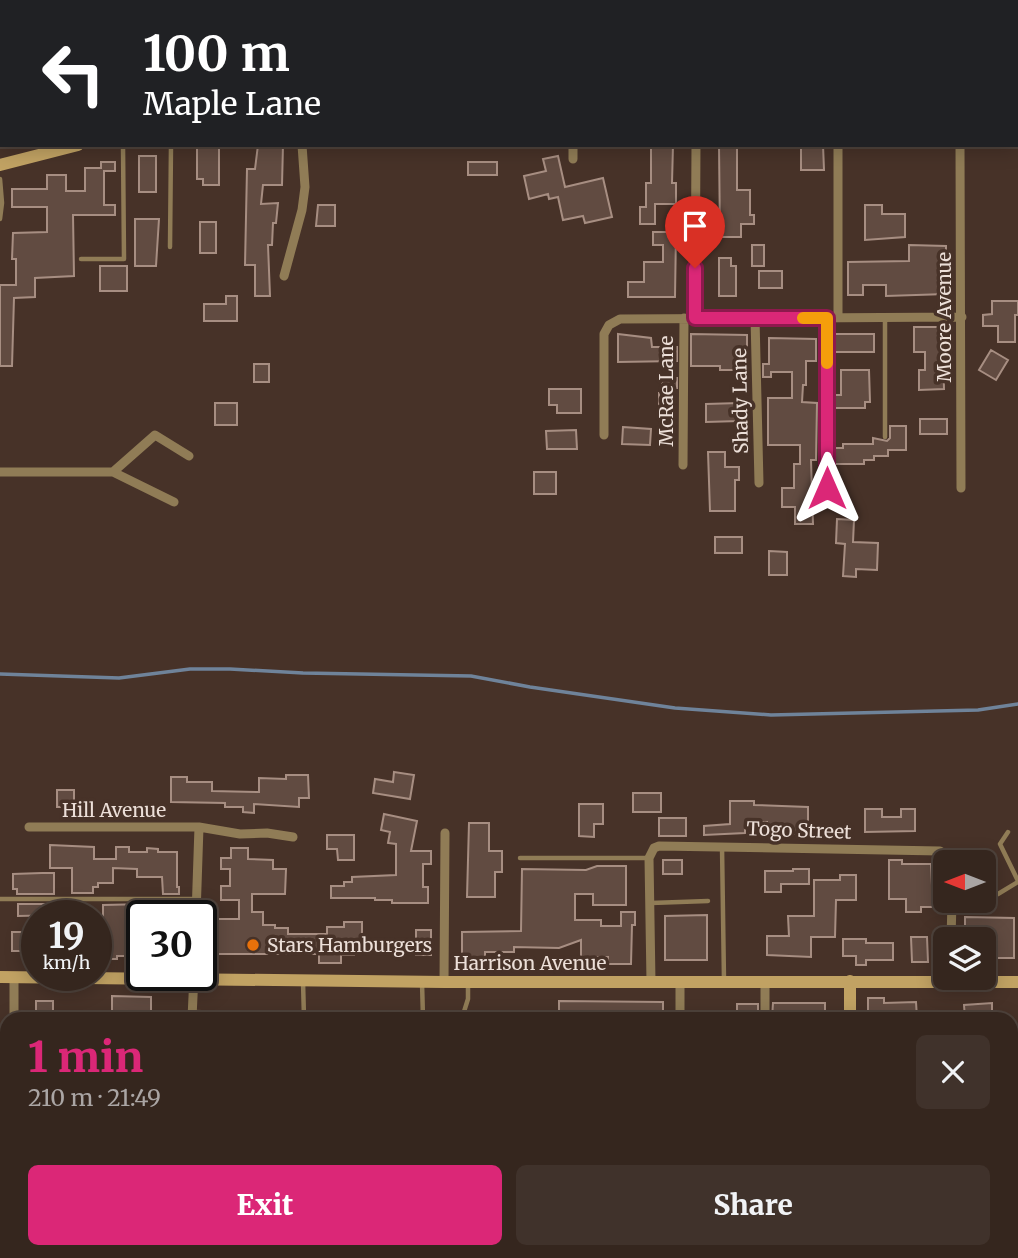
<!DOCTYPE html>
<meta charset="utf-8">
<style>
:root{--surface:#35261e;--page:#40322b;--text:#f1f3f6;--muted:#aaa5a4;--line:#4f433c;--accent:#db2777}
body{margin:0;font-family:Merriweather,serif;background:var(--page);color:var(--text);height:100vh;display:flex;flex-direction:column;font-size:26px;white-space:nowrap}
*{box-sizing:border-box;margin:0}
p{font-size:23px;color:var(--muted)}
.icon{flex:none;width:38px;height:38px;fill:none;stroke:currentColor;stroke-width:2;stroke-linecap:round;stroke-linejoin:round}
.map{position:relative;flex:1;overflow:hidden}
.details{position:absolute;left:0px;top:1012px;width:1018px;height:247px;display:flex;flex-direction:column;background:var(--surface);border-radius:21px 21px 0 0;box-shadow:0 4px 18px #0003,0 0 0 2px var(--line)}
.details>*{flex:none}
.banner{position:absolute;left:0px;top:0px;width:1018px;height:147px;box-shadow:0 4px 18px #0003,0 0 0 2px var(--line);background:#202124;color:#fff;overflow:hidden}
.needle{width:46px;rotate:270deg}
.controls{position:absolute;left:933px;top:850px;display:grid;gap:14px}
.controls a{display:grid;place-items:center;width:63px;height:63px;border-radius:10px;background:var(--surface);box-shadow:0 4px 18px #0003,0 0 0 2px var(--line);font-size:35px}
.speed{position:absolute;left:21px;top:900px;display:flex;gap:14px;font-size:35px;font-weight:700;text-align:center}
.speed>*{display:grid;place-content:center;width:91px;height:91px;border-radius:50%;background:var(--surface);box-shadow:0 4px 18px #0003,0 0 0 2px var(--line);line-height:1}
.speed small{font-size:18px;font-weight:400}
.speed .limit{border:4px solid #111;border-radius:10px;background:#fff;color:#111}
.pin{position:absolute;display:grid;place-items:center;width:60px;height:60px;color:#fff;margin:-72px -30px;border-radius:50% 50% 50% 0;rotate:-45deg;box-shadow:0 0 7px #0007}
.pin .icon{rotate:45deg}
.me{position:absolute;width:77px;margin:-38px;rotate:0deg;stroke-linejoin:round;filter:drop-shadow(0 0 5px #0008)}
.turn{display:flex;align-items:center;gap:24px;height:147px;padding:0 28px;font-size:32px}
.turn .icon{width:91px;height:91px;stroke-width:2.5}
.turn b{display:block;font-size:49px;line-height:60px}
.round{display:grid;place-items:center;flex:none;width:74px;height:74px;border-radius:10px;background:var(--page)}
.head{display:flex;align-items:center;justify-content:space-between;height:119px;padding:0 28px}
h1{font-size:42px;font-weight:800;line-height:52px;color:var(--accent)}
.primary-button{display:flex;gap:14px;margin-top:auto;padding:14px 28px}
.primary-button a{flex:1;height:80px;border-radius:10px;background:var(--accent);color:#fff;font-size:28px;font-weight:800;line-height:80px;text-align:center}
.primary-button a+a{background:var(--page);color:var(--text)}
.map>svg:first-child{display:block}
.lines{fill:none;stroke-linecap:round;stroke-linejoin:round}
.stream{stroke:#6f839a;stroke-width:3.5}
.building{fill:#614b41;stroke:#a78e82;stroke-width:2}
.lane{stroke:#907c56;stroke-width:4.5}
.street{stroke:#907c56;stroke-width:9}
.secondary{stroke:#c1a263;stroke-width:12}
.route-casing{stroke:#8e194d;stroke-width:18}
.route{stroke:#db2777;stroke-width:12}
.slow{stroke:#f59e0b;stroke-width:12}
.food-dot{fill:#e8710a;stroke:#473228;stroke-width:2.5}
.labels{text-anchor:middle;stroke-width:7;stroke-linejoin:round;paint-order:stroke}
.street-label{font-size:19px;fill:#ecdfd8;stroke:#473228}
.poi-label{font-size:19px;fill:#ecdfd8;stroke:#473228;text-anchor:start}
</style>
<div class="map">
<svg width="1018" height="1258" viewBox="0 0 1018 1258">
<rect width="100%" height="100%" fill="#473228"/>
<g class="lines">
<path class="stream" d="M0,674L119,678L190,669H230L303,673L471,676L530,687L675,708L771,715L978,710L1018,704"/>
</g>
<path class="building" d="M197,145H219V185H203V179H197Z
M258,145H283L282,185H263L261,204L278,203L276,223H273L272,245H268L270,296H255V265H245L247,169H255Z
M651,145H673L672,183H676V204H655V224H640V207H646V183H651Z
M719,145H737V190H750V215H754V224H741V237H720Z
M801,145H823L824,170H801Z
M139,156H156V192H139Z
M558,156L565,187L603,178L612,217L585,223L583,216L563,220L558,197L549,199L548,194L529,199L524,176L546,171L543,159Z
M101,162H115V171H104V205H115V215H73L74,276L35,278V297L14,298L12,366H0V285H16V259H12L13,233L47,232V207H12V189H47V175H66V191H85V168H101Z
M468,162H497V175H468Z
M318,205H335V226H316Z
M865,205H882V214H905V237L865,240Z
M135,219H159L156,266H135Z
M200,222H216V253H200Z
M653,232H676L675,297H628V282H644V262H663V245H653Z
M752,245H764V266H752Z
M909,245L946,246V294L886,296V285H863V295H848V262L909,261Z
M719,258H731V266H736V296H719Z
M100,266H127V291H100Z
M759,271H782V288H759Z
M226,296H237V321H204V304H226Z
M992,301H1018V315H1015V342H998V326H983V315L992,314Z
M914,327H947V352H943L944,389L919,390V370H925V352H914Z
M618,334L651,338L652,347H677V361L618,362Z
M691,334L747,335V351H737L736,370H720V366H691Z
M835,334H874V352H835Z
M769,338L816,339V361H806V385H803L802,402L817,403L816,460H811L813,524H795V507H782V488H794V464H800V445H768V398H792V372H771V377H763V364H769Z
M991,350L1008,360L996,380L979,370Z
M254,364H269V382H254Z
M841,370H869L870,402H865V408H835L834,395H841Z
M662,378H677V388H673V417H659V393H662Z
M549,389H581V413H557V405H549Z
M215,403H237V425H215Z
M739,403V421L706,422V404Z
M920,419H947V434H920Z
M890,426H906V450H888V456H874V460H864V464H835V448H843V444H873V438L887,441L890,438Z
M623,427L651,429L650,445L622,444Z
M576,430L577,449H547L546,431Z
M708,452H725V467H739V480H735V511H710Z
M534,472H556V494H534Z
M837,519L854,520L853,542L878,543L877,570L856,569V577L843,576L845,544L836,543Z
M715,537H742V553H715Z
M769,551L787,552V575H769Z
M394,772L414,775L410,799L373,793L375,779L393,782Z
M286,775H308L309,798H299V807L254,804V813L243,812V807H225V803L171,802V777H187V782H212V791L259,792V778L286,779Z
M57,790H74V807H57Z
M633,793H661V812H633Z
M730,801H754V805L808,807V822H799V834L767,833V822H745V833L704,835V826L730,824Z
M579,804H603V824H594V837L579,836Z
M865,809H882V817H901V809H915V831L865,832Z
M384,814L417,821L411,851H431V864H423V887H428V903H392V900H375V898H331V886H344V882H352V877L396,875V844L388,843L390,832L381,830Z
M659,818H686V836H659Z
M469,823H489V851H502V872H495V897H467Z
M327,835H354V860H338L337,849H327Z
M50,845L94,847V859H116V847H129V852H147V848L158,849V852H177V887H179V894H163L162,877H137V869L113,868V883H98V887H93V893H72V868H50Z
M231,848H248V859L273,860V869H286L285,894H252V912H263V925H275V928H288V934H327V927H344V922H362V950H354V955H341V963H319V954H211L212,919H239V900H221V886H230V869H221V858H231Z
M663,860H682V874H663Z
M889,860H902V864H931L933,907H921V912H906V899H889Z
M597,866H626V905H593V894H575V920H601V926H621V912H635V925H632L631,964H608V957H581V940L559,948L514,947V952H485V964H471V957H462V932L521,931L522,869L586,870Z
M793,869H809V884H781V892H765V871H793Z
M42,873H54V894H17V889H13V874Z
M840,875H856V900H836L835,937H811V957L767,955V936H789L788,916H814V880H840Z
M18,904H63V915L18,916Z
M146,904V915L134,916V938H126V956H117V959H103V947H96V927H103V905Z
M707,915V960H665V916Z
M965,917L1014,918V958H984V940H965Z
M416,930H431V955H416Z
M12,932H37V951H12Z
M911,937H927L928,962H912Z
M843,939H866V943H893V960H866V965H856V956H843Z
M112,996L151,997V1018H112Z
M868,998H884V1003L916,1002L917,1018H868Z
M36,1001H53V1018H36Z
M559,1001L663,1002V1018H559Z
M825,1003V1018H772L773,1003Z
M992,1003V1018H965L964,1005Z
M737,1004H758V1018H737Z"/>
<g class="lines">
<path class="lane" d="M299,0V2
M0,179L2,203L0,219
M170,247L171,145
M81,259H124L123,145
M885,437V319
M1008,832L1000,844L1018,881
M722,846L724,981
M520,858H648
M984,897L998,894L1018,882
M0,899H195
M651,903L708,901
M303,981L304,1018
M422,982L423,1018
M193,1012L402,1018
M462,1018L468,999V985
M417,1251V1258
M1009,1251V1258
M850,1256L871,1258"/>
<path class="street" d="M121,0V2
M573,0V2
M696,0V2
M960,2V0
M573,145V159
M838,145V318
M960,145L961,488
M284,276L302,210L305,187L302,145
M695,318L696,145
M755,318L759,483
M604,435V334L609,325L620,319L962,317
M683,465L684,318
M0,472H113L174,502
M113,472L155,435L189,456
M827,488V318
M29,827H199L240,834L267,833L293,837
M196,915L199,827
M951,940L952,901
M14,977V1018
M765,981V1018
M444,982L445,833
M651,982L649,858L654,848L659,846L940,851L948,856L950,863
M680,982V1018
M192,1018L194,975
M109,1251V1258
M388,1251V1258
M190,1258V1251
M681,1258V1251"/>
<path class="secondary" d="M511,0V2
M536,2L540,0
M0,165L78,145
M0,977L444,982H1018
M850,1018V981
M849,1251L850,1258"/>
</g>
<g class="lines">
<g class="route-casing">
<path id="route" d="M695,268V318H827V488"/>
</g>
<use href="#route" class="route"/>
<path class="slow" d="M803,318H827V363"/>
</g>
<circle class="food-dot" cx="253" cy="945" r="7"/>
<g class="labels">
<g class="street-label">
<text transform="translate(944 317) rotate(-90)" y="7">Moore Avenue</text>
<text transform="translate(666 391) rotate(-90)" y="7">McRae Lane</text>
<text transform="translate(740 401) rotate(-91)" y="7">Shady Lane</text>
<text x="114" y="817">Hill Avenue</text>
<text transform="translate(799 830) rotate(2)" y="7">Togo Street</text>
<text x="530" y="970">Harrison Avenue</text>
</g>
<g class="poi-label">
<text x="267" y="952">Stars Hamburgers</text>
</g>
</g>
</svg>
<div class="controls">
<a><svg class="needle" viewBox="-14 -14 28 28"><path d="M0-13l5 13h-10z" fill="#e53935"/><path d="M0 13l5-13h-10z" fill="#aaa5a4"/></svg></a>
<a><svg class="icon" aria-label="layers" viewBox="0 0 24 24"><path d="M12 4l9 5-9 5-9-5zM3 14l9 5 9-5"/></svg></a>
</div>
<div class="speed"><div>19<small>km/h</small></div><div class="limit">30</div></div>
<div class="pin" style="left:695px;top:268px;background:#d93025"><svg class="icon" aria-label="arrive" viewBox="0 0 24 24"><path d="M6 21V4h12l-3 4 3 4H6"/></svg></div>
<svg class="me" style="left:827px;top:488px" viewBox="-20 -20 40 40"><path d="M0-17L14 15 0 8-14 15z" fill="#db2777" stroke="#fff" stroke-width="4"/></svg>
<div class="banner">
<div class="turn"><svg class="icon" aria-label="left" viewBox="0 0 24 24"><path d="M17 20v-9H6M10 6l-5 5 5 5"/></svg><div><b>100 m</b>Maple Lane</div></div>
</div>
<section class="details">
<div class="head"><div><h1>1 min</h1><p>210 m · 21:49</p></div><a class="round"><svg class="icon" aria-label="close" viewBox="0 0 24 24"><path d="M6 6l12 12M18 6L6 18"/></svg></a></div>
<div class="primary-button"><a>Exit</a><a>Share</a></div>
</section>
</div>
